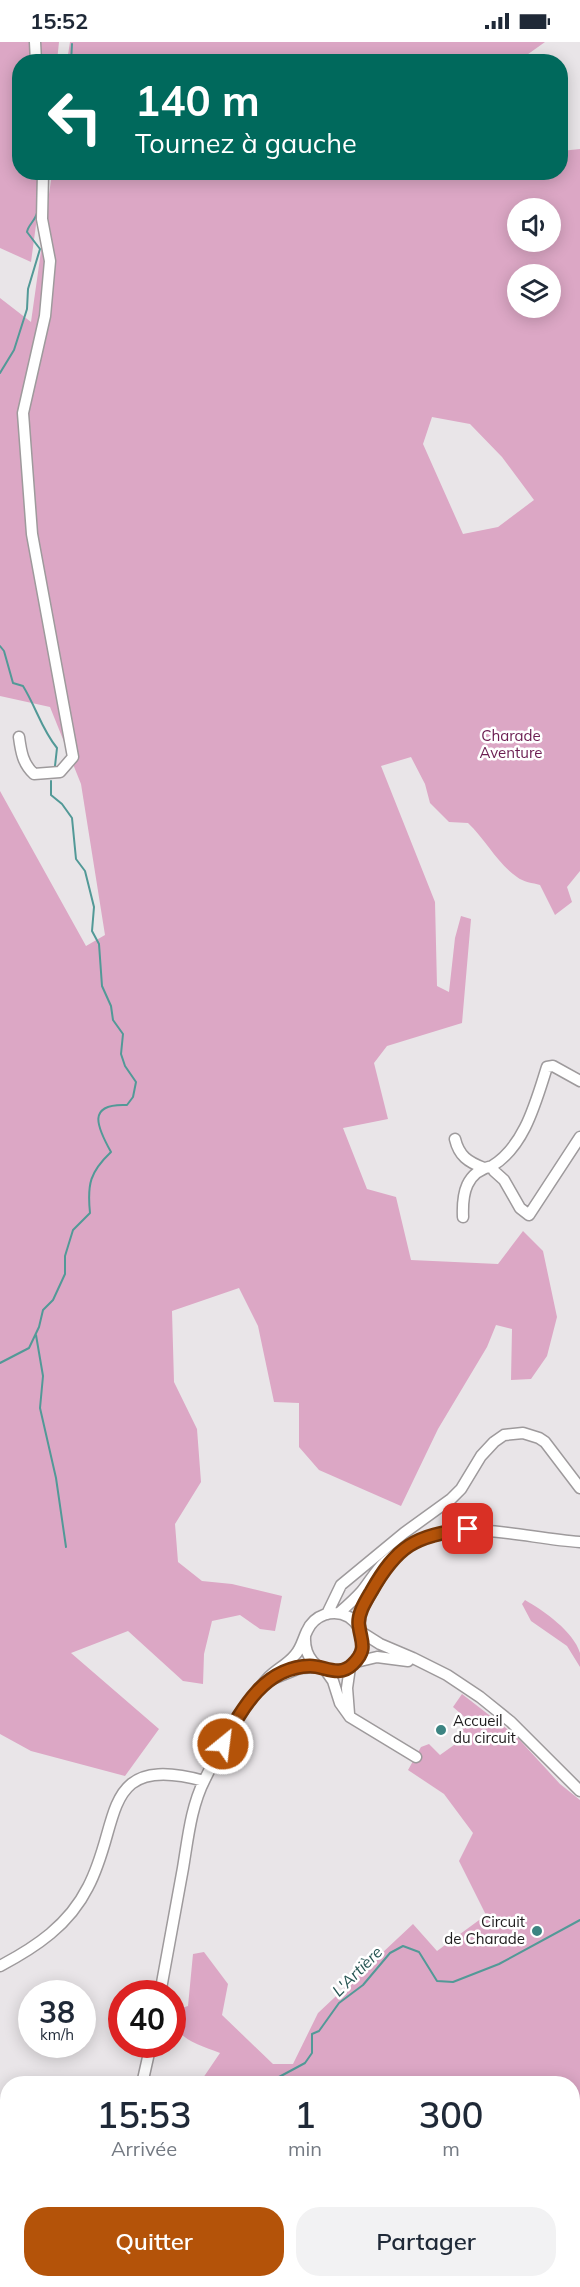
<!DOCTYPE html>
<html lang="fr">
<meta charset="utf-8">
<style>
:root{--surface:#fff;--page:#f2f2f3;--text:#1f2937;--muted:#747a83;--accent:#b45309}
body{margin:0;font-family:Mulish,sans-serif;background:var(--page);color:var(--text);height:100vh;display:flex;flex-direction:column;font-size:22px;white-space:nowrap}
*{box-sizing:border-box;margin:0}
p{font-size:20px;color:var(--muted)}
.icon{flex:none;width:33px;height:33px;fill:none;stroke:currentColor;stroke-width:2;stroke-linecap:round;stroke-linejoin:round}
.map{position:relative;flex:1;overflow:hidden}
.sheet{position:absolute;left:0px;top:2034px;width:580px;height:212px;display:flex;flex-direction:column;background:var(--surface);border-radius:24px 24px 0 0;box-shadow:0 3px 15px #0003}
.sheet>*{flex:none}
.top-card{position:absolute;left:12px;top:12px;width:556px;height:126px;border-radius:24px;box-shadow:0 3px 15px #0003;background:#00695c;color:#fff;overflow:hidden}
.tools{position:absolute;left:507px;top:156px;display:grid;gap:12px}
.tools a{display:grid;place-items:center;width:54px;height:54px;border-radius:50%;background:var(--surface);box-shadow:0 3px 15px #0003;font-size:30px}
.speed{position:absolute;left:18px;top:1938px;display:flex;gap:12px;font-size:30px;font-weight:700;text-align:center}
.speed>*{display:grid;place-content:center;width:78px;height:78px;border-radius:50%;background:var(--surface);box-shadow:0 3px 15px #0003;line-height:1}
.speed small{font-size:15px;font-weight:400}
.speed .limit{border:9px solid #d22;background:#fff;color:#111}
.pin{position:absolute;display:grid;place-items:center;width:51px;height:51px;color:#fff;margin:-26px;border-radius:12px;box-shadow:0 3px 9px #0006}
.me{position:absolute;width:66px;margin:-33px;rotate:29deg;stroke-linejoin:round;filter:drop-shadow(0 0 4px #0008)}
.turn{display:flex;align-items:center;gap:21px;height:126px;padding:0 24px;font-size:27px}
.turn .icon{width:78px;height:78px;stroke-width:2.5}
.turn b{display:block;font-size:42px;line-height:51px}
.eta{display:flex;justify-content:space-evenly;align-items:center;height:102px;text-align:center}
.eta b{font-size:36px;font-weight:600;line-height:42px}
.action{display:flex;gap:12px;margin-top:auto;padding:12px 24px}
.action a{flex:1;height:69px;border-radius:24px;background:var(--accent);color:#fff;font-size:24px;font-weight:600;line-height:69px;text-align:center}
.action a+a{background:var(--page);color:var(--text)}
.status{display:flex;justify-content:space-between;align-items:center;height:42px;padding:0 30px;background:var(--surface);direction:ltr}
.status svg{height:16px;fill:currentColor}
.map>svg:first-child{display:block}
.green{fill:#dca7c5;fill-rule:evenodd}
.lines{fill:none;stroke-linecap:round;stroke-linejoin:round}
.stream{stroke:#529997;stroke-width:2}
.minor-casing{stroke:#9e9a9c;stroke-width:13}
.minor{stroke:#fff;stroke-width:10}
.route-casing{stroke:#753606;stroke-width:15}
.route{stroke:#b45309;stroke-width:10}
.poi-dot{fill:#3c8482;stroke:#fff;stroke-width:2}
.labels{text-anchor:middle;stroke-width:5;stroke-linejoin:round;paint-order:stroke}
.park-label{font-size:15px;fill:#6b1d51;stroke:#fff}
.poi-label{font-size:15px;fill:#1e1c1d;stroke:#fff;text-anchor:start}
.water-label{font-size:16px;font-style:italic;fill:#275553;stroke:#fff}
</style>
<div class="status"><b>15:52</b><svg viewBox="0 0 49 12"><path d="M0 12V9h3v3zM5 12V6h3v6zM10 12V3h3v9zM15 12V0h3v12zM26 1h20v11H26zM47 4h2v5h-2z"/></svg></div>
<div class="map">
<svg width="580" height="2245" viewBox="0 0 580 2245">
<rect width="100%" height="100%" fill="#e9e5e8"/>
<path class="green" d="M0,0H59L57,19L20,20V130L43,131L31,220L0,206Z
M70,0H545L517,20L67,19Z
M580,107V829L567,845L572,860L555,873L540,843C533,841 523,840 517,835C497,821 486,798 468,781L449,780L430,761L425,742L411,715L381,724L435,860L437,944L449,950L455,896L461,874L471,877L462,981L387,1004L374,1021L388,1077L343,1086L367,1147L396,1155L411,1218L498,1222L523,1189L543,1209L557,1275L547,1314L531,1337L511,1338L512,1287L496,1283L487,1305L438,1387L401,1464L319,1428L299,1405V1361L274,1360L258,1284L239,1246L172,1269L174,1340L197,1387L201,1440L175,1482L178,1520L202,1539L232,1542L282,1554L275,1589L260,1587L240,1573L212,1579L204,1612L203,1642L183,1639L128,1589L71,1611L159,1687L125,1734L31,1709L0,1692V749L86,904L105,893L81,742L50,665L0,654V256L31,280L52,131L561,130V109ZM518,166H550V200H518ZM518,232H550V266H518ZM432,375L470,382L502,415L534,458L498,485L463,492L423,402Z
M525,1558C544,1569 573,1589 580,1611C580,1615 580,1621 580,1625L567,1604L531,1579L522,1562Z
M462,1652L515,1693L560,1742L580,1758V2179L573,2182V2042L205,2041L203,2036L220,2011C198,2002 173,1998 172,1969L188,1964L193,1912L204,1910L228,1942L222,1973L273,2022H293L318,1971L413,1882L437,1909L486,1873L459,1819L473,1791L444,1752L408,1728L421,1705L429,1702L440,1713L454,1703L467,1677L453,1665Z
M7,2158L8,2238H93L88,2245H0V2164Z"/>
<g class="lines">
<path class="stream" d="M71,20L72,2
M47,138L52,130
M0,331L14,308L27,267L28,247L40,207L27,190C28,183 35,179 37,171
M0,604L4,609L13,641L23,644C36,665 42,688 57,706L55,724
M36,1293L43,1334L40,1366L56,1436L66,1505
M0,1321L29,1306L39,1285L43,1268L53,1258L65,1232V1214L73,1188L90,1171C87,1142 90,1130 111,1110C97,1085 86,1061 127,1063L133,1055L136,1040L125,1024L121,1012L123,992L113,978L111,964L102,944L99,902L92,889L94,865L85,829L76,817L72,776L62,762L51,753V739
M266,2042L305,2021L312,2011V1992L319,1989L339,1961L363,1943L390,1911L403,1904L419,1910L437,1939L453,1940L499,1922L580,1878
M57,2245L61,2238"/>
<g class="minor-casing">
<path id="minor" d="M35,0L36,20
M19,695C21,710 23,722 34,732L60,730L73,715L32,492L23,371L45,274L50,219L42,177L43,130
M580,1039L553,1024L547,1025C536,1059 525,1104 492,1124L494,1129L504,1138L520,1166L529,1173L580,1095
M455,1097C459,1114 468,1120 484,1126
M463,1175C462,1151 466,1130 492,1124
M339,1571C347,1564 355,1557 362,1549C370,1539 376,1528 385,1520C445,1468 510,1495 580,1500
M327,1572L341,1543L404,1491L451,1457L461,1447L481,1414L494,1400L504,1393L523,1391L539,1396L545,1400L580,1446
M359,1585L361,1569L380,1536
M361,1590L380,1602L413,1616L447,1633L480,1655L511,1680L580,1749
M356,1620L377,1615L408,1619
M326,1629L333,1639L340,1661L350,1675L416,1715
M275,1636L300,1626L317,1625
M349,1672L347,1646L350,1625
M0,1924C36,1905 69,1883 88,1845C122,1781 99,1710 204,1739
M160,1952C168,1910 175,1868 183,1826C188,1796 191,1764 205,1737C222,1702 241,1666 267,1637C275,1628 287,1623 295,1613C301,1607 303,1597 307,1589C314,1573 333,1566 349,1575C358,1581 363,1591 362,1602C359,1642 303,1637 305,1595
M142,2042L151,2002
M77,2245L79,2238"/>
</g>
<use href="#minor" class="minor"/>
</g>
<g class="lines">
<g class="route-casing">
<path id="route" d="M223,1702C242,1667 264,1625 310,1624C325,1624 339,1636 353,1622C368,1607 361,1600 359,1584C357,1573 365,1560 371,1550C397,1504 415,1493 468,1487"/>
</g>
<use href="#route" class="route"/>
</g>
<g class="poi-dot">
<circle cx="441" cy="1688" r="6"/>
<circle cx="537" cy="1889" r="6"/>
</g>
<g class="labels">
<g class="park-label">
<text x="511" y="699">Charade<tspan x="511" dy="17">Aventure</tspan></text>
</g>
<g class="poi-label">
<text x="453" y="1684">Accueil<tspan x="453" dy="17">du circuit</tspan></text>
<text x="525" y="1885" text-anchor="end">Circuit<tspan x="525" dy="17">de Charade</tspan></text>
</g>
<g class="water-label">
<text transform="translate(357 1929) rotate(-45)" y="6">L'Artière</text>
</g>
</g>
</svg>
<div class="tools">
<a><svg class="icon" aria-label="sound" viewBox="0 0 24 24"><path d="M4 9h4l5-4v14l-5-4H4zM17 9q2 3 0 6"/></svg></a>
<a><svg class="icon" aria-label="layers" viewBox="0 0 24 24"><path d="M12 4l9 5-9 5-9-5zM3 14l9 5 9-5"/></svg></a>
</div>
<div class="speed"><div>38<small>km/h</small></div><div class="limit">40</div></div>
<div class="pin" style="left:468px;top:1487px;background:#d93025"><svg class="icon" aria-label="arrive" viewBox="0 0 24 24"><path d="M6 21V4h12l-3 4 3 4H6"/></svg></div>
<svg class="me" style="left:223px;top:1702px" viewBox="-20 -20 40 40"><circle r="17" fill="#b45309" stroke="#fff" stroke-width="3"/><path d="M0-11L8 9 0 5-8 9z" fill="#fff"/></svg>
<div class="top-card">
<div class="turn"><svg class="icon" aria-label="left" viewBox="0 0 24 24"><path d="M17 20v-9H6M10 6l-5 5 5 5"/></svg><div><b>140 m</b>Tournez à gauche</div></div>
</div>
<section class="sheet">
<div class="eta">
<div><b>15:53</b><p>Arrivée</p></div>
<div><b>1</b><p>min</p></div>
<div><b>300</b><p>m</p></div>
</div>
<div class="action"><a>Quitter</a><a>Partager</a></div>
</section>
</div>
